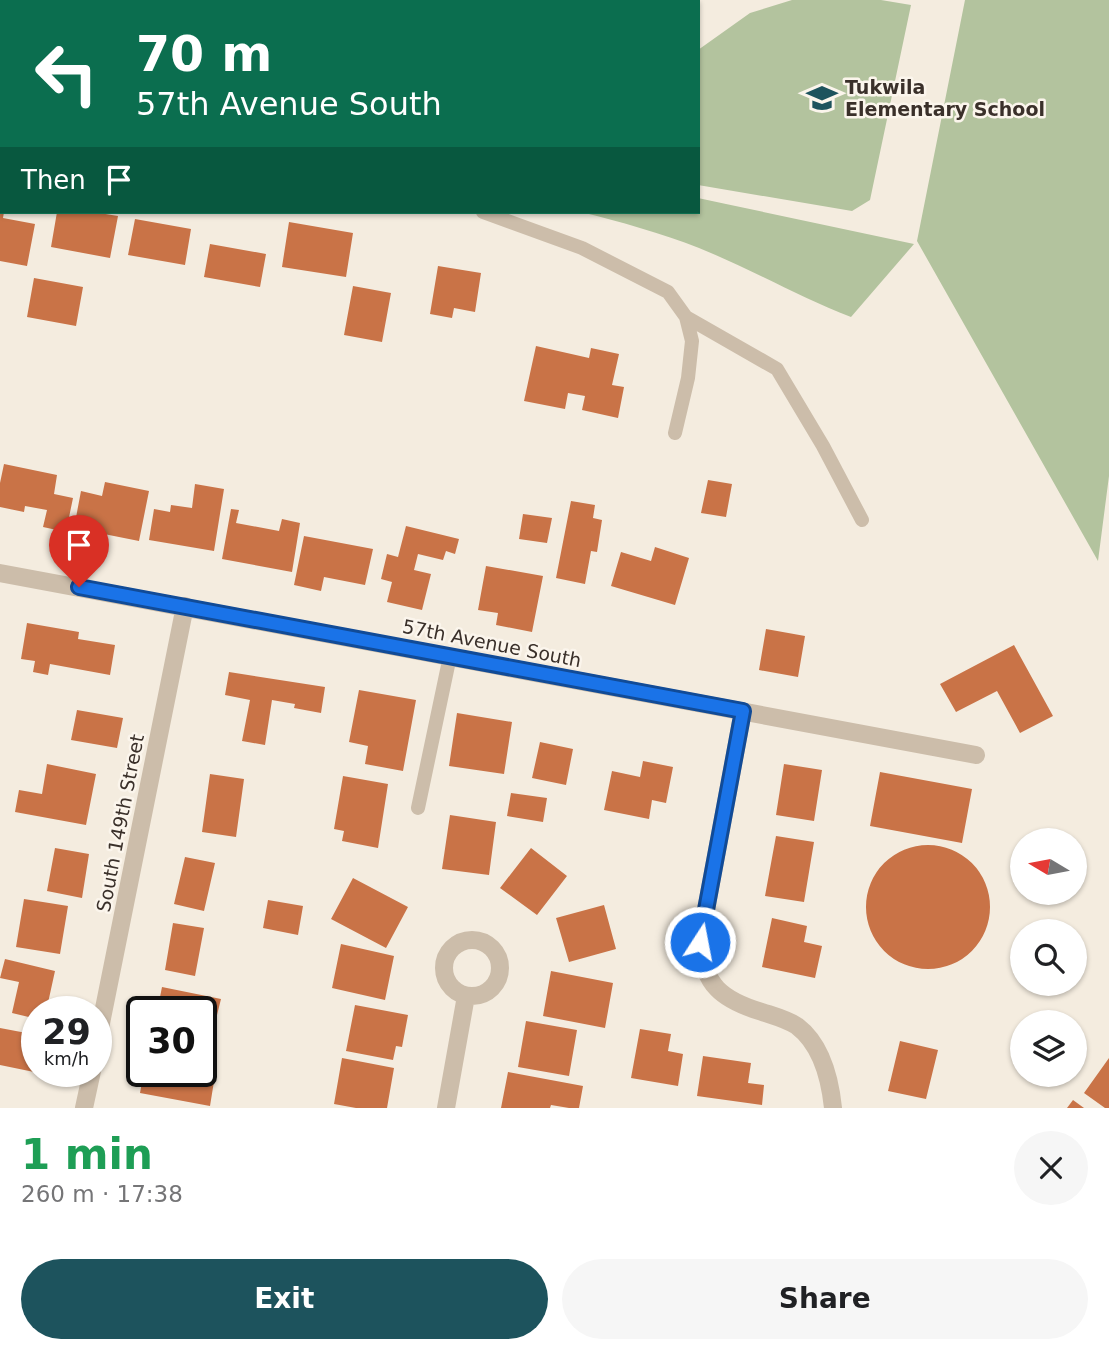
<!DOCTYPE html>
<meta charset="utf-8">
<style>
:root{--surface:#fff;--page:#f6f6f6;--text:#202124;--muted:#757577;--accent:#1d535d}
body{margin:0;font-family:"DejaVu Sans",sans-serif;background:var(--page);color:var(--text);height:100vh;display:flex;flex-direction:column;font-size:26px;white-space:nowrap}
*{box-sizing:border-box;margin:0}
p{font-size:23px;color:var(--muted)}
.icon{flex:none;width:38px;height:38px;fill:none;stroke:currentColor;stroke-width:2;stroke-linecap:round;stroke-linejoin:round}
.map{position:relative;height:1108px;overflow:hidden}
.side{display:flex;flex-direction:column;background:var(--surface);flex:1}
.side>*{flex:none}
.hud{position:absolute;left:0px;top:0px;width:700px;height:214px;box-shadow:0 2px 5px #0004;background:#0b6e4f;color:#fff;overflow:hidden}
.needle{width:46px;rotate:280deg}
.tools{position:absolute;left:1010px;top:828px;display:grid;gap:14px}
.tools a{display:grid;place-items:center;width:77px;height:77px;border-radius:50%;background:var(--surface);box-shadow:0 2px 5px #0004;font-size:35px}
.speed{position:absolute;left:21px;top:996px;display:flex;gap:14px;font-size:35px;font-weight:700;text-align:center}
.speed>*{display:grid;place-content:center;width:91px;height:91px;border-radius:50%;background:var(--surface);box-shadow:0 2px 5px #0004;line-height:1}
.speed small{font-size:18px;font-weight:400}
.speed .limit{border:4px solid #111;border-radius:10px;background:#fff;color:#111}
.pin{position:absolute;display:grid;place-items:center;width:60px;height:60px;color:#fff;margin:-72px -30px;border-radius:50% 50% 50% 0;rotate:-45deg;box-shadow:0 0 7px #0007}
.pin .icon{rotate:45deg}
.me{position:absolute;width:77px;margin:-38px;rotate:11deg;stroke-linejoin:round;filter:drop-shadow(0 0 5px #0008)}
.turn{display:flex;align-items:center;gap:24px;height:147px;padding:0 21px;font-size:32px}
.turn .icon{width:91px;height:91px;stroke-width:2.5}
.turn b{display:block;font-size:49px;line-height:60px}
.then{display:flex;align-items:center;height:66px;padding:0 21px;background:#0003;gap:14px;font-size:26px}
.round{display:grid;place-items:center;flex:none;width:74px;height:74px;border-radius:37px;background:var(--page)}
.overview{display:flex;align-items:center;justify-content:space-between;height:119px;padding:0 21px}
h1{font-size:42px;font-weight:800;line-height:52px;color:#1e9e55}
.cta{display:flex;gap:14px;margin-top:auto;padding:14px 21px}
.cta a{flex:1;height:80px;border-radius:42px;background:var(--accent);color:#fff;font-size:28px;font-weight:800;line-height:80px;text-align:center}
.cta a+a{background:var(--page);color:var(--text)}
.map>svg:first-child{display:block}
.green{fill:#b3c39e}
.building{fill:#c97347}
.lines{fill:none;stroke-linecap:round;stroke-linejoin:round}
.lane{stroke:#ccbdaa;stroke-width:14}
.street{stroke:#ccbdaa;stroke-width:18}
.route-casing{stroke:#114b97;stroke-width:18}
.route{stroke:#1a73e8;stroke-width:12}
.labels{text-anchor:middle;stroke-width:5;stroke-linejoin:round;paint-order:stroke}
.poi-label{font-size:19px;font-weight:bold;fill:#3a302a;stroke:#fbf5ec;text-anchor:start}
.street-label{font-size:19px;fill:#3a302a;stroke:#fbf5ec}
</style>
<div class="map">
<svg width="1109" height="1108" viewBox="0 0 1109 1108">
<rect width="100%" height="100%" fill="#f4ecdf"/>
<path class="green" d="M792,0H881L911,5L870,200L852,211L698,185V50L750,13Z
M965,0H1109V476L1098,561L917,241Z
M698,198L726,204L914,244L851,317C799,297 751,269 699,248C661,233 621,222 581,212H698Z"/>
<path class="building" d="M0,212H4L3,218L35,224L27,266L0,261Z
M57,212H93L118,216L110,258L51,247Z
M135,219L191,229L185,265L128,255Z
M289,222L353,233L346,277L282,267Z
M210,244L266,254L260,287L204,277Z
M438,266L481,273L475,312L454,308L452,318L430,314Z
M34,278L83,287L76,326L27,317Z
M353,286L391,293L382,342L344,335Z
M536,346L589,358L591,348L619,354L612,385L624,387L618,418L582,410L585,396L568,393L565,409L524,401Z
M4,464L57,475L54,494L73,498L66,532L43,527L47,510L25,506L24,512L0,507V483Z
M708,480L732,484L726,517L701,513Z
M105,482L149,491L139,541L74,528L81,491L102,496Z
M195,484L224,489L214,551L149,540L154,509L170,512L171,505L192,508Z
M571,501L595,505L593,518L602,520L597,552L591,551L585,584L556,578Z
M231,509L239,510L236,523L279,531L282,519L300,523L292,572L222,559Z
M523,514L552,518L547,543L519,539Z
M406,526L459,539L455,554L446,551L443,560L418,554L414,570L431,574L422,610L387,602L392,582L381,579L387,554L398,557Z
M304,536L373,549L365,585L324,577L321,591L294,585Z
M655,547L689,558L675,605L611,586L621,552L651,561Z
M486,566L543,576L532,632L496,625L498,613L478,610Z
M27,623L79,632L78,639L115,645L110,675L50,664L48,675L33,672L35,661L21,659Z
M766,629L805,636L798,677L759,670Z
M1014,645L1053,716L1020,733L997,691L956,712L940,684Z
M229,672L325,687L321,713L294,708L295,704L272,700L265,745L242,741L250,700L225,695Z
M359,690L416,700L403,771L365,764L368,746L349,742Z
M77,710L123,718L117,748L71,740Z
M457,713L512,722L504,774L449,766Z
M540,742L573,749L566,785L532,778Z
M643,761L673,767L666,803L652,800L649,819L604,810L612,771L640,777Z
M47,764L96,774L86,825L15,812L19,790L42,794Z
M784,764L822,770L814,821L776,815Z
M880,772L972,789L962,843L870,826Z
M210,774L244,779L236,837L202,832Z
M343,776L388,784L378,848L342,841L344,831L334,829Z
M511,793L547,798L543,822L507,816Z
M450,815L496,822L489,875L442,869Z
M776,836L814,842L804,902L765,896Z
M866 907a62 62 0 1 1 124 0a62 62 0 1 1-124 0Z
M55,848L89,854L82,898L47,891Z
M531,848L567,876L537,915L500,888Z
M185,857L215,863L204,911L174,904Z
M353,878L408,907L386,948L331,919Z
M24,899L68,906L60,954L16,947Z
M268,900L303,906L298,935L263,928Z
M604,905L616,949L569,962L556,918Z
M772,918L807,926L804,942L822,946L815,978L762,967Z
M173,923L204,928L195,976L165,970Z
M341,944L394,956L385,1000L332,988Z
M5,959L55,971L46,1012H37V1019L12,1013L19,982L0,978Z
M551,971L613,983L605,1028L543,1016Z
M162,987L221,999L216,1019L201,1016V1012H150L151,1005L158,1007Z
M355,1005L408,1015L402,1047L396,1046L393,1060L346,1051Z
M526,1021L577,1030L569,1076L518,1067Z
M0,1028L37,1035V1060L34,1072L0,1065Z
M640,1029L671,1034L668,1051L683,1054L678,1086L631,1078Z
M900,1041L938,1050L926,1099L888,1091Z
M703,1056L751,1063L748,1083L764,1085L762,1105L697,1096Z
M342,1058L394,1068L387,1108H356L334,1104Z
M1109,1058V1108H1105L1084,1093Z
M201,1067L216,1069L210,1106L140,1093L144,1071H201Z
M508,1072L583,1086L579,1108H569L551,1105L550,1108H501Z
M1073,1100L1084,1108H1067Z"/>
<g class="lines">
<path class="lane" d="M500,0V2
M596,2V0
M483,212L582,248L668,292L686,317L692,341L688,378L675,433
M686,317L777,369L823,446L862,520
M418,808L450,656"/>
<path class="street" d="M0,110L2,111
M0,573L976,755
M743,711L700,942C703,985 722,1000 762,1012C774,1016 786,1019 797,1026C822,1045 830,1079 833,1108
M444 968a28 28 0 1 1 56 0a28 28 0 1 1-56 0Z
M96,1048L185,606
M84,1108L92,1071
M446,1108L466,996"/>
</g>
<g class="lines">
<g class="route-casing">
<path id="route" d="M79,587L743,711L700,942"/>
</g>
<use href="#route" class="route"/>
</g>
<defs>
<g id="school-bare" transform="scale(2.415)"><path d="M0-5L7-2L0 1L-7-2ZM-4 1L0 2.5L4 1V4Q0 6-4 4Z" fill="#1d535d" stroke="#fbf5ec" stroke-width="2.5" paint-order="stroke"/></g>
</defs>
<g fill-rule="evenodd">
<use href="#school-bare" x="822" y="98"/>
</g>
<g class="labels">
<g class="poi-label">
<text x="845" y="94">Tukwila<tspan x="845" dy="22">Elementary School</tspan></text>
</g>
<g class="street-label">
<text transform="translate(492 643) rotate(11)" y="7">57th Avenue South</text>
<text transform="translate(120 823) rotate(-79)" y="7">South 149th Street</text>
</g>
</g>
</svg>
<div class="tools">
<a><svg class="needle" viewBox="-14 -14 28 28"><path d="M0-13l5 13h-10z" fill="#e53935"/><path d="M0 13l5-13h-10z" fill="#757577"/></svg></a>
<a><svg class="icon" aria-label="search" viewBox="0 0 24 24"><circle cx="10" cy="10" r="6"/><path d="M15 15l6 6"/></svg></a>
<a><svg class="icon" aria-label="layers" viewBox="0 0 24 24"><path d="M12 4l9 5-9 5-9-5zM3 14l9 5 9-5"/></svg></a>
</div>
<div class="speed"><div>29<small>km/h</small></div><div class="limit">30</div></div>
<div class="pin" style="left:79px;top:587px;background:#d93025"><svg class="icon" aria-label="arrive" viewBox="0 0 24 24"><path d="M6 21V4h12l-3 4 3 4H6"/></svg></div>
<svg class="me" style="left:700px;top:942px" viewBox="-20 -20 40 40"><circle r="17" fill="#1a73e8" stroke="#fff" stroke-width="3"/><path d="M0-11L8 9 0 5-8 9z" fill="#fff"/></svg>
<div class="hud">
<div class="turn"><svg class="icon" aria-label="left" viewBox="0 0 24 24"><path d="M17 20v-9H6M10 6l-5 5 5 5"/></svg><div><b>70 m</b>57th Avenue South</div></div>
<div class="then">Then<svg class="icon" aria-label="arrive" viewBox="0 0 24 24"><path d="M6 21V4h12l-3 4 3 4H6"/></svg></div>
</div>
</div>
<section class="side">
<div class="overview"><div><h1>1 min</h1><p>260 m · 17:38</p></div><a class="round"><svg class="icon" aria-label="close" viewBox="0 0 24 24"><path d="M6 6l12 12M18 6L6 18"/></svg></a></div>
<div class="cta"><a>Exit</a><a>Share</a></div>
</section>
